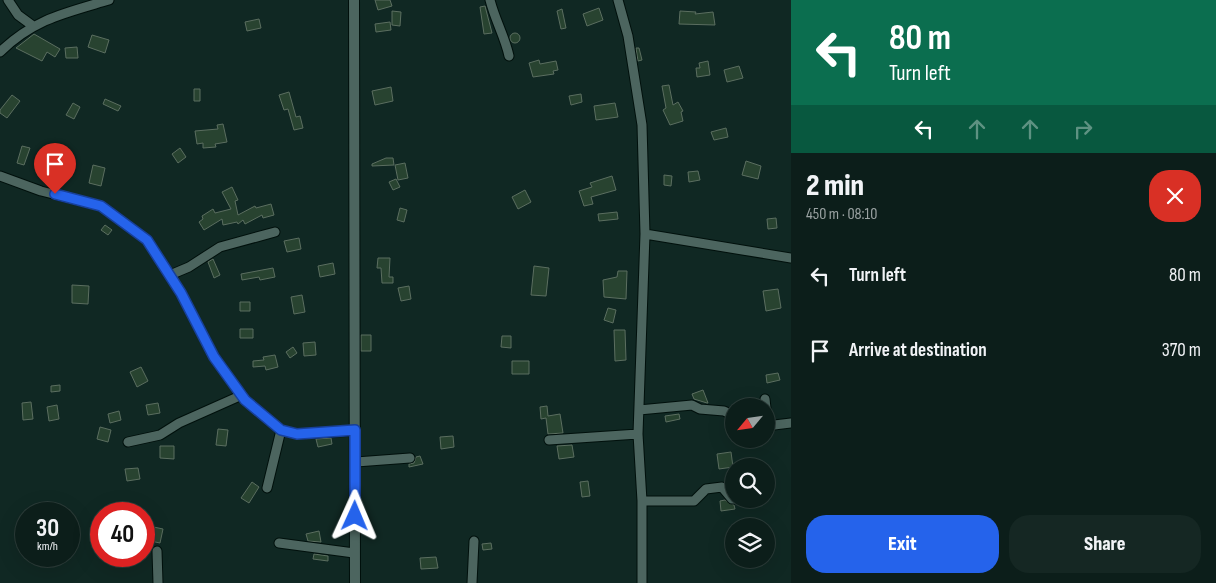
<!DOCTYPE html>
<meta charset="utf-8">
<style>
:root{--surface:#0c1e1a;--page:#152723;--text:#f1f3f6;--muted:#9aa2a2;--line:#2c3c39;--accent:#2563eb}
body{margin:0;font-family:"Sofia Sans Condensed",sans-serif;background:var(--page);color:var(--text);height:100vh;display:flex;flex-direction:column;font-size:19px;white-space:nowrap}
*{box-sizing:border-box;margin:0}
p{font-size:16px;color:var(--muted)}
.icon{flex:none;width:28px;height:28px;fill:none;stroke:currentColor;stroke-width:2;stroke-linecap:round;stroke-linejoin:round}
.map{position:relative;flex:1;overflow:hidden}
.details{display:flex;flex-direction:column;background:var(--surface);width:425px}
.details>*{flex:none}
.guide{background:#0b6e4f;color:#fff;overflow:hidden}
.needle{width:32px;rotate:241deg}
.tools{position:absolute;left:725px;top:398px;display:grid;gap:10px}
.tools a{display:grid;place-items:center;width:50px;height:50px;border-radius:50%;background:var(--surface);box-shadow:0 5px 20px #0002,0 0 0 1px var(--line);font-size:25px}
.speed{position:absolute;left:15px;top:502px;display:flex;gap:10px;font-size:25px;font-weight:700;text-align:center}
.speed>*{display:grid;place-content:center;width:65px;height:65px;border-radius:50%;background:var(--surface);box-shadow:0 5px 20px #0002,0 0 0 1px var(--line);line-height:1}
.speed small{font-size:12px;font-weight:400}
.speed .limit{border:8px solid #d22;background:#fff;color:#111}
.pin{position:absolute;display:grid;place-items:center;width:42px;height:42px;color:#fff;margin:-51px -21px;border-radius:50% 50% 50% 0;rotate:-45deg;box-shadow:0 0 5px #0007}
.pin .icon{rotate:45deg}
.me{position:absolute;width:55px;margin:-28px;rotate:1deg;stroke-linejoin:round;filter:drop-shadow(0 0 4px #0008)}
.turn{display:flex;align-items:center;gap:18px;height:105px;padding:0 15px;font-size:22px}
.turn .icon{width:65px;height:65px;stroke-width:2.5}
.turn b{display:block;font-size:35px;line-height:42px}
.lanes{display:flex;align-items:center;height:48px;padding:0 15px;background:#0003;justify-content:center;gap:25px;direction:ltr}
.lanes .off{opacity:.35}
.round{display:grid;place-items:center;flex:none;width:52px;height:52px;border-radius:20px;background:var(--page)}
.headline{display:flex;align-items:center;justify-content:space-between;height:85px;padding:0 15px}
h1{font-size:30px;font-weight:800;line-height:38px}
.primary-button{display:flex;gap:10px;margin-top:auto;padding:10px 15px}
.primary-button a{flex:1;height:58px;border-radius:20px;background:var(--accent);color:#fff;font-size:20px;font-weight:800;line-height:58px;text-align:center}
.primary-button a+a{background:var(--page);color:var(--text)}
ul{padding:0;list-style:none}
li{display:flex;align-items:center;gap:15px;height:75px;padding:0 15px}
li div{flex:1}
li b{display:block;font-size:19px}
li em{font-style:normal}
main{display:flex;flex:1;min-height:0}
.map>svg:first-child{display:block}
.building{fill:#284330;stroke:#5b6e60}
.lines{fill:none;stroke-linecap:round;stroke-linejoin:round}
.minor-casing{stroke:#00100c;stroke-width:11}
.tertiary-casing{stroke:#00100c;stroke-width:12}
.minor{stroke:#4c655f;stroke-width:9}
.tertiary{stroke:#4c655f;stroke-width:10}
.route-casing{stroke:#184099;stroke-width:12}
.route{stroke:#2563eb;stroke-width:9}
</style>
<main>
<div class="map">
<svg width="791" height="583" viewBox="0 0 791 583">
<rect width="100%" height="100%" fill="#102823"/>
<path class="building" d="M375,0H390L392,6L378,10Z
M485,6L492,33L484,34L480,7Z
M599,8L603,20L587,26L583,14Z
M562,9L566,28L561,29L557,11Z
M392,11L401,12L400,26L392,25Z
M680,11L696,12L695,14L713,12L715,25L679,24Z
M259,19L261,28L247,31L245,22Z
M390,22L391,30L376,32L375,24Z
M510 38a5 5 0 1 1 10 0a5 5 0 1 1-10 0Z
M34,34L60,49L55,57L47,52L42,61L16,48Z
M92,35L109,40L105,53L88,47Z
M77,47L78,58H66L65,48Z
M636,48H639L642,60L638,61Z
M539,60L540,64L556,61L558,70L553,71L554,74L533,77L529,63Z
M708,61L710,75L697,77L696,68H700L699,63Z
M739,66L743,78L727,82L724,70Z
M669,85L673,105L678,102L683,111L681,112L683,121L670,125L663,110L666,108L662,86Z
M391,87L393,101L375,105L372,91Z
M194,89H200V101H194Z
M289,92L296,117L300,116L303,128L294,130L288,109L284,110L279,95Z
M581,94L582,102L571,105L569,96Z
M12,95L20,101L7,118L0,113V110Z
M105,99L121,106L118,111L103,104Z
M73,103L80,107L74,119L66,115Z
M615,103L618,117L596,120L594,106Z
M223,124L227,142L215,144L216,147L203,148V143L197,144L195,131L218,129L217,125Z
M726,128L728,137L714,140L711,132Z
M22,146L30,148L24,165L17,163Z
M180,148L186,157L178,163L172,154Z
M386,158H393L394,165L372,166V164Z
M746,161L761,166L758,179L742,175Z
M405,163L408,178L398,180L395,165Z
M93,165L105,168L101,186L89,183Z
M698,171L700,180L689,182L688,172Z
M664,175L672,176L671,186L664,185Z
M612,176L616,190L591,197L593,204L584,206L579,191L592,187L590,183Z
M396,179L400,187L393,190L389,182Z
M232,187L238,200L235,201L238,215L255,206L256,208L271,204L274,215L263,218L262,215L245,224L243,220L238,224L237,222L223,225L222,219L204,230L199,222L203,219L202,216L213,209L215,213L231,209L222,192Z
M525,190L531,202L518,209L512,197Z
M400,208L407,210L404,222L397,220Z
M617,212L618,219L599,221L598,214Z
M776,218L777,228L768,229L767,219Z
M105,225L112,230L108,235L101,230Z
M299,238L301,249L287,252L284,241Z
M378,258H390L389,277H393V283H382L381,268H377Z
M213,259L220,275L214,278L208,262Z
M333,263L335,274L320,277L318,266Z
M534,266L549,268L546,296L531,295Z
M273,268L275,277L260,280L259,277L242,280L241,274Z
M618,271H627L626,299L604,297L603,280L617,277Z
M72,285L89,286L88,304L72,303Z
M409,286L411,299L401,301L398,288Z
M778,289L781,308L766,311L763,291Z
M302,295L305,312L294,314L291,297Z
M240,302H250V311H240Z
M608,308L616,310L613,323L604,320Z
M240,329H253V338H240Z
M614,330H625L626,360L615,361Z
M361,335H371V351H361Z
M502,336H511V348L501,347Z
M315,342L316,355L304,356L303,343Z
M293,347L297,353L290,358L286,352Z
M275,355L278,367L266,370L265,366L253,367V361L264,360L263,357Z
M512,361H529V374H512Z
M141,367L148,381L137,387L130,372Z
M778,373L780,380L767,383L766,375Z
M60,385V391L51,392V386Z
M703,390L708,403H707L694,399L692,394Z
M31,402L33,419L23,420L22,403Z
M158,403L160,413L148,415L146,405Z
M57,405L59,419L49,421L47,407Z
M547,406L548,416L560,414L563,433L548,434L546,418L541,419L540,407Z
M119,411L121,420L110,423L108,414Z
M679,414L680,419L666,422L665,416Z
M100,427L111,430L108,442L97,439Z
M218,429L228,430L226,446L216,445Z
M453,436L454,447L441,449L440,437Z
M331,438L332,444L318,447L316,439Z
M572,445L574,457L559,459L557,446Z
M160,446H174V459L160,458Z
M731,452L733,467L719,469L717,454Z
M420,456L423,464L409,467V464L414,463L416,457Z
M138,468L140,479L127,481L125,469Z
M588,481L590,496L582,497L580,482Z
M252,482L259,487L249,503L241,498Z
M725,500L734,505L735,509L721,511L720,501Z
M149,526L163,529L160,543L146,540Z
M319,531L321,542L308,541L306,534Z
M491,543L492,549L483,550L482,544Z
M314,554L328,556V561L313,559Z
M436,557L438,568L421,569L420,558Z"/>
<g class="lines">
<g class="minor-casing">
<path id="minor" d="M8,0L18,15L33,26
M490,0C495,20 505,37 509,56
M618,0L628,36L642,125L645,234L638,434L642,501V583
M0,52C34,19 65,13 109,0
M0,176L41,191L101,206L147,240L181,293L214,357L245,400L281,430L297,434L355,431
M645,234L791,258
M170,275L189,267L220,247L275,232
M765,399L768,426
M639,410L692,405L700,409L724,411L734,416
M766,426L791,423
M549,440L638,434
M128,442L160,435L179,423L242,395
M356,462L410,458
M267,488L281,430
M642,501H694L706,489L722,487L732,499H737
M279,543L354,553
M157,551L158,583
M472,583L474,541"/>
</g>
<g class="tertiary-casing">
<path id="tertiary" d="M354,0L355,583"/>
</g>
<use href="#minor" class="minor"/>
<use href="#tertiary" class="tertiary"/>
</g>
<g class="lines">
<g class="route-casing">
<path id="route" d="M55,194L101,206L147,240L181,293L214,357L245,400L281,430L297,434L355,430V516"/>
</g>
<use href="#route" class="route"/>
</g>
</svg>
<div class="tools">
<a><svg class="needle" viewBox="-14 -14 28 28"><path d="M0-13l5 13h-10z" fill="#e53935"/><path d="M0 13l5-13h-10z" fill="#9aa2a2"/></svg></a>
<a><svg class="icon" aria-label="search" viewBox="0 0 24 24"><circle cx="10" cy="10" r="6"/><path d="M15 15l6 6"/></svg></a>
<a><svg class="icon" aria-label="layers" viewBox="0 0 24 24"><path d="M12 4l9 5-9 5-9-5zM3 14l9 5 9-5"/></svg></a>
</div>
<div class="speed"><div>30<small>km/h</small></div><div class="limit">40</div></div>
<div class="pin" style="left:55px;top:194px;background:#d93025"><svg class="icon" aria-label="arrive" viewBox="0 0 24 24"><path d="M6 21V4h12l-3 4 3 4H6"/></svg></div>
<svg class="me" style="left:355px;top:516px" viewBox="-20 -20 40 40"><path d="M0-17L14 15 0 8-14 15z" fill="#2563eb" stroke="#fff" stroke-width="4"/></svg>
</div>
<section class="details">
<div class="guide">
<div class="turn"><svg class="icon" aria-label="left" viewBox="0 0 24 24"><path d="M17 20v-9H6M10 6l-5 5 5 5"/></svg><div><b>80 m</b>Turn left</div></div>
<div class="lanes"><svg class="icon" aria-label="left" viewBox="0 0 24 24"><path d="M17 20v-9H6M10 6l-5 5 5 5"/></svg><svg class="icon off" aria-label="ahead" viewBox="0 0 24 24"><path d="M12 20V5M6 11l6-6 6 6"/></svg><svg class="icon off" aria-label="ahead" viewBox="0 0 24 24"><path d="M12 20V5M6 11l6-6 6 6"/></svg><svg class="icon off" aria-label="right" viewBox="0 0 24 24"><path d="M7 20v-9h11M14 6l5 5-5 5"/></svg></div>
</div>
<div class="headline"><div><h1>2 min</h1><p>450 m · 08:10</p></div><a class="round" style="background:#d93025;color:#fff"><svg class="icon" aria-label="close" viewBox="0 0 24 24"><path d="M6 6l12 12M18 6L6 18"/></svg></a></div>
<ul>
<li><svg class="icon" aria-label="left" viewBox="0 0 24 24"><path d="M17 20v-9H6M10 6l-5 5 5 5"/></svg><div><b>Turn left</b></div><em>80 m</em></li>
<li><svg class="icon" aria-label="arrive" viewBox="0 0 24 24"><path d="M6 21V4h12l-3 4 3 4H6"/></svg><div><b>Arrive at destination</b></div><em>370 m</em></li>
</ul>
<div class="primary-button"><a>Exit</a><a>Share</a></div>
</section>
</main>
